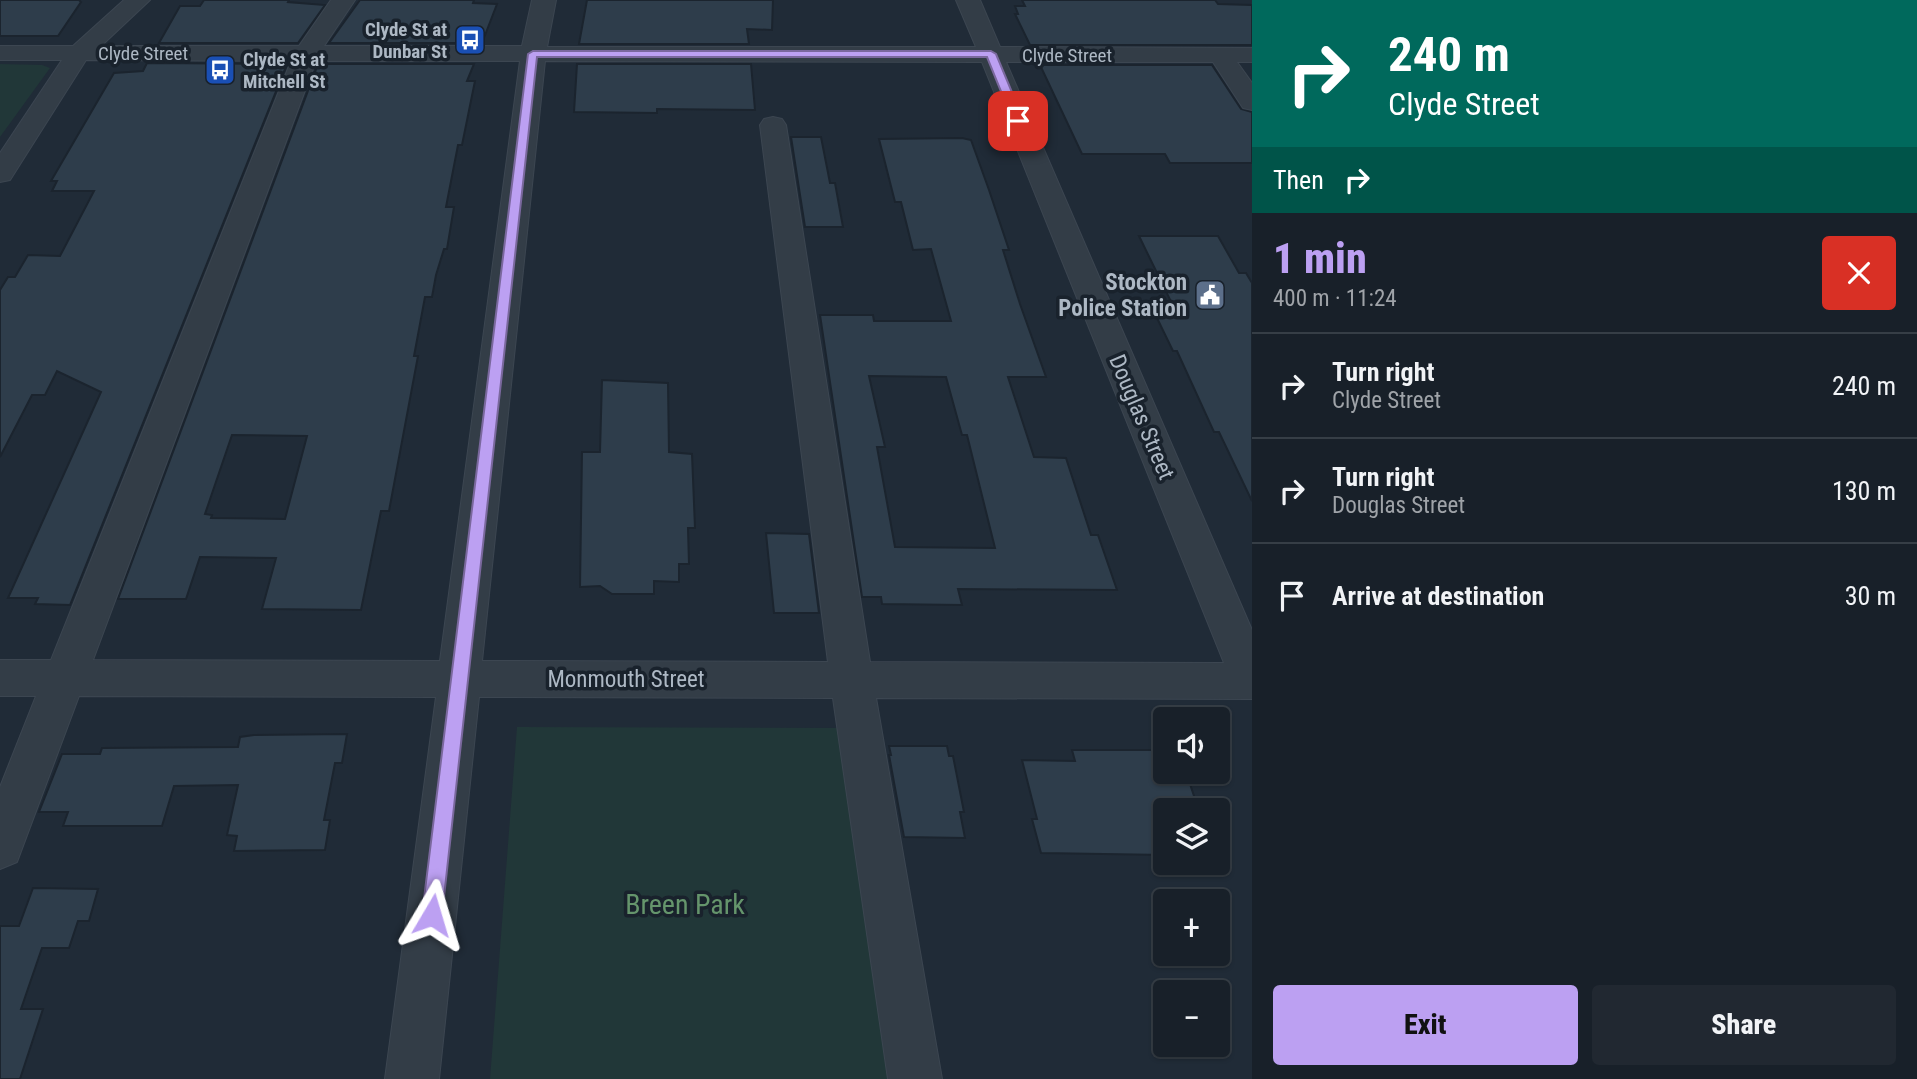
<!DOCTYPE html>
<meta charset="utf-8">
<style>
:root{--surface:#182029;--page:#212831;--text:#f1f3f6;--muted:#9fa3a8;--line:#363e46;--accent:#bca0f2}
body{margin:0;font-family:"Roboto Condensed",sans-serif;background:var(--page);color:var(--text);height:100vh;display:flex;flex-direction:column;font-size:26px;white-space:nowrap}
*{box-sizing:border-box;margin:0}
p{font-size:23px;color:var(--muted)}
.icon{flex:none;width:38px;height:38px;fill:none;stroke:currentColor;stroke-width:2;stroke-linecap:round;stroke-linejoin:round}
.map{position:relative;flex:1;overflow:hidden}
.panel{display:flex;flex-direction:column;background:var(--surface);width:665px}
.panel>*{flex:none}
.hud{background:#00695c;color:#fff;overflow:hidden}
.buttons{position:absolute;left:1153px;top:707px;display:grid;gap:14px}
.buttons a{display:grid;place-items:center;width:77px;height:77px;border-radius:7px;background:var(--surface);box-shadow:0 2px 5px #0004,0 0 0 2px var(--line);font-size:35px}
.pin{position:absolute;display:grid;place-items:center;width:60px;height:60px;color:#fff;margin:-30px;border-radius:14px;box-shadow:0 4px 10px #0006}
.me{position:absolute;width:77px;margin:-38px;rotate:7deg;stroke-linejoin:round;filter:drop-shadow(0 0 5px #0008)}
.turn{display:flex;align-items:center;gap:24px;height:147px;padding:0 21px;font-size:32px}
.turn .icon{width:91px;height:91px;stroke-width:2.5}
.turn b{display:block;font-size:49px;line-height:60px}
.then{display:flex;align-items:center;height:66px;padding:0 21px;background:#0003;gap:14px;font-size:26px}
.round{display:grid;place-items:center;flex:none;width:74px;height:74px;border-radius:7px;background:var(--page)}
.overview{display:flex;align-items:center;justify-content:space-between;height:119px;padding:0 21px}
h1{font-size:42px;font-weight:800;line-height:52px;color:var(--accent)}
.button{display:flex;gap:14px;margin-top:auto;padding:14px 21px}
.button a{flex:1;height:80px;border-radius:7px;background:var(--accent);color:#111;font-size:28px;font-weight:800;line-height:80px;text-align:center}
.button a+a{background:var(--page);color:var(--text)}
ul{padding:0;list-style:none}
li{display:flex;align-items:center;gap:21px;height:105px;padding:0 21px;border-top:2px solid var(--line)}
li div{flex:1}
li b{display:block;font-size:26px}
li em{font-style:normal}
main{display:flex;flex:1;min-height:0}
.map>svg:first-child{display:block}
.green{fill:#213738}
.building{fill:#2e3d4b;stroke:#1b242e;stroke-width:2;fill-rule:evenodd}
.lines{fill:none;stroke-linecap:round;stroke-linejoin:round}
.minor-casing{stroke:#3c4651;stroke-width:2}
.minor{fill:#333d47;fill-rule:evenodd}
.route{fill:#bca0f2;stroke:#7a689d;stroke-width:2}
.labels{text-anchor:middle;stroke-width:7;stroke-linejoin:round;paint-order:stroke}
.far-poi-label{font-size:19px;font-weight:bold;fill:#adb8c4;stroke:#19222c;text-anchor:end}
.far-street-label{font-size:19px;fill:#adb8c4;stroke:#19222c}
.poi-label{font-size:23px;font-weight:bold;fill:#adb8c4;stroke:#19222c;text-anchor:end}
.street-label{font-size:23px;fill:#adb8c4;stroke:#19222c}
.near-park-label{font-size:28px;fill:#65956c;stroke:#19222c}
</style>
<main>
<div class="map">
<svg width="1252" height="1079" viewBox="0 0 1252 1079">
<rect width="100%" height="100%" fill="#202b37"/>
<path class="green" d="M0,64L42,65L50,68L0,137Z
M517,727L843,728L891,1079H490Z"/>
<path class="building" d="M0,0H79L81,2L58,36H0Z
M204,0H289L288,2L325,5L298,43H159L180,6H200Z
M360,0H474L473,3L497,4L482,43H329Z
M587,0H773L772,30L747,29L749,44H579Z
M1022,0H1215L1218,4L1252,5V45H1030L1015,14H1018L1015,6H1025Z
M147,63L287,64L70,605L35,604L38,598H8L101,392L57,371L45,395H32L0,457V290L8,277H15L28,255L60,256L94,191H52L57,181H51L114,73L143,71Z
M318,64H474L467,81H475L462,145H458L446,207H454L447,249H444L436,275L432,297H425L414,356H418L389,511H381L361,610L262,609L276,558L200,557L186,599H118ZM232,435L307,436L285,519L211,518L212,515L205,514Z
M577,64H751L755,110L657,109V113L574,112Z
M1040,65H1212L1241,109L1252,112V163H1170L1165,154H1082Z
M791,137H821L830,183H835L843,227H805Z
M962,138L971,140L989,190L1009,250H1003L1020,304L1046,377H1008L1034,457L1066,458L1091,535H1098L1117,590L958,589L962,605L882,604L881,597H862L820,315H873L874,321H951L931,249L913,250L901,202H895L879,139ZM869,376L946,377L962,435H967L995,548L895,547L877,447H885Z
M1139,236H1218L1239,273H1246L1252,283V501L1219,432H1214L1177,351H1173L1156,316H1178Z
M602,380L668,383L669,452L692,454L695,528H688L689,564H679V582L654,581V594H612L600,586L580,587L582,452H600Z
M766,533L809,534L819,613H774Z
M347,734L342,763H335L324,820H330L325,850L234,851L237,836L227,835L238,785L174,786L162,826H63L68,812H39L62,754H100L102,748L238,747L240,737L254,735Z
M889,746H947L949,756H953L964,812H960L965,838L904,837L889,755H891Z
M1072,750H1166V772H1186L1198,808L1166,810V855L1041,853L1032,819H1037L1022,760L1075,761Z
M33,888L98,889L89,921H78L69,948H42L21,1009H43L20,1079H0V926H19Z"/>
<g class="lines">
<g class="minor-casing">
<path id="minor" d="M124,0H150L101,46H299L331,0H355L324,46H522L532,0H556L547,47H976L956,0H980L1000,47L1252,48V62H1237L1252,83V110L1243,108L1213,62H1006L1252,630V699L876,698L942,1079H888L833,698L479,697L439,1079H385L436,697L79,696L17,862L0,869V787L36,696H0V660H51L291,61L86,60L10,180L0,182V153L62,60H0V46H73ZM316,61H520L440,661L93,660ZM545,61L982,62L1224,663L870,662L786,125L782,119L773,117L764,119L760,125L828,662L482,661Z"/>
</g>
<use href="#minor" class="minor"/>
</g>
<path class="route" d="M991,51L996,54L1024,121L1022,124L1013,121L987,57H537L442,915L439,922L432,925L425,922L422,915L528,54L533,51Z"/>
<defs>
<g id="bus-square" transform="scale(1.575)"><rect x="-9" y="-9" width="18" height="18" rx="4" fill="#1a4fb4" stroke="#19222c"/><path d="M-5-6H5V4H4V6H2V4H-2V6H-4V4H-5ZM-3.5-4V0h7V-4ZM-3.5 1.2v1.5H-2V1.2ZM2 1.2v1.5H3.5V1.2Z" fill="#fff"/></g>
<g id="civic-square" transform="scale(1.575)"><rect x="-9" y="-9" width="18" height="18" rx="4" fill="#5c6f8a" stroke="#19222c"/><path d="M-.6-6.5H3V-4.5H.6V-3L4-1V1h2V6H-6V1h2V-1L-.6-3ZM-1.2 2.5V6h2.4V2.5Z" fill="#fff"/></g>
</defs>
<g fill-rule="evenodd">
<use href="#bus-square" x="470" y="40"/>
<use href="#bus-square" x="220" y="70"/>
<use href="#civic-square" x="1210" y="295"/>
</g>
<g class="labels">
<g class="far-poi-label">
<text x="447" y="36">Clyde St at<tspan x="447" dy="22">Dunbar St</tspan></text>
<text x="243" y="66" text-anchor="start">Clyde St at<tspan x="243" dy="22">Mitchell St</tspan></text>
</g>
<g class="far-street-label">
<text x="143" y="60">Clyde Street</text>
<text x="1067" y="62">Clyde Street</text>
</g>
<g class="poi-label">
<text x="1187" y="290">Stockton<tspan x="1187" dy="26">Police Station</tspan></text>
</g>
<g class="street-label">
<text transform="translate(1142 417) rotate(67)" y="8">Douglas Street</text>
<text x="626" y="687">Monmouth Street</text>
</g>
<g class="near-park-label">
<text x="685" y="914">Breen Park</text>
</g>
</g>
</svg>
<div class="buttons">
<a><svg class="icon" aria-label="sound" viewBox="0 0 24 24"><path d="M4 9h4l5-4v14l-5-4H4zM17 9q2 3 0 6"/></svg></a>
<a><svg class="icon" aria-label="layers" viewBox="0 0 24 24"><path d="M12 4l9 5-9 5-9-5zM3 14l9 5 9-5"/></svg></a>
<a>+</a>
<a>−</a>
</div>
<div class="pin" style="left:1018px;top:121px;background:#d93025"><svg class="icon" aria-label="arrive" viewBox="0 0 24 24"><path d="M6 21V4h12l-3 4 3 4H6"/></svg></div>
<svg class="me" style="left:432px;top:915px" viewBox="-20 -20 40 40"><path d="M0-17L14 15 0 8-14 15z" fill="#bca0f2" stroke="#fff" stroke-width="4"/></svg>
</div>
<section class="panel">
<div class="hud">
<div class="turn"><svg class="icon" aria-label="right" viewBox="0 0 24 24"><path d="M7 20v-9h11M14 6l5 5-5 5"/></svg><div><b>240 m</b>Clyde Street</div></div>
<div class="then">Then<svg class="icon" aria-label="right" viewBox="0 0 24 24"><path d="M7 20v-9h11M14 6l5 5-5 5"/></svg></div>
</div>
<div class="overview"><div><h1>1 min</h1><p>400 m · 11:24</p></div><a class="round" style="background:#d93025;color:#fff"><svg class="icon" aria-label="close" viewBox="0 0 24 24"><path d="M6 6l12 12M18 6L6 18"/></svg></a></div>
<ul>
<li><svg class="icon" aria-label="right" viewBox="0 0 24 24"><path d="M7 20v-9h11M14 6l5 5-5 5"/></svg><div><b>Turn right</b><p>Clyde Street</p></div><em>240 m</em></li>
<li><svg class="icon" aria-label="right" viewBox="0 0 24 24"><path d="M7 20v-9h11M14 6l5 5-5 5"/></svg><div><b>Turn right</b><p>Douglas Street</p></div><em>130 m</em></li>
<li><svg class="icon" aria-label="arrive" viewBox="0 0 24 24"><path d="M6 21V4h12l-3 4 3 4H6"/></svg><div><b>Arrive at destination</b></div><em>30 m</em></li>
</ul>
<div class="button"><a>Exit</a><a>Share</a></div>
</section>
</main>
